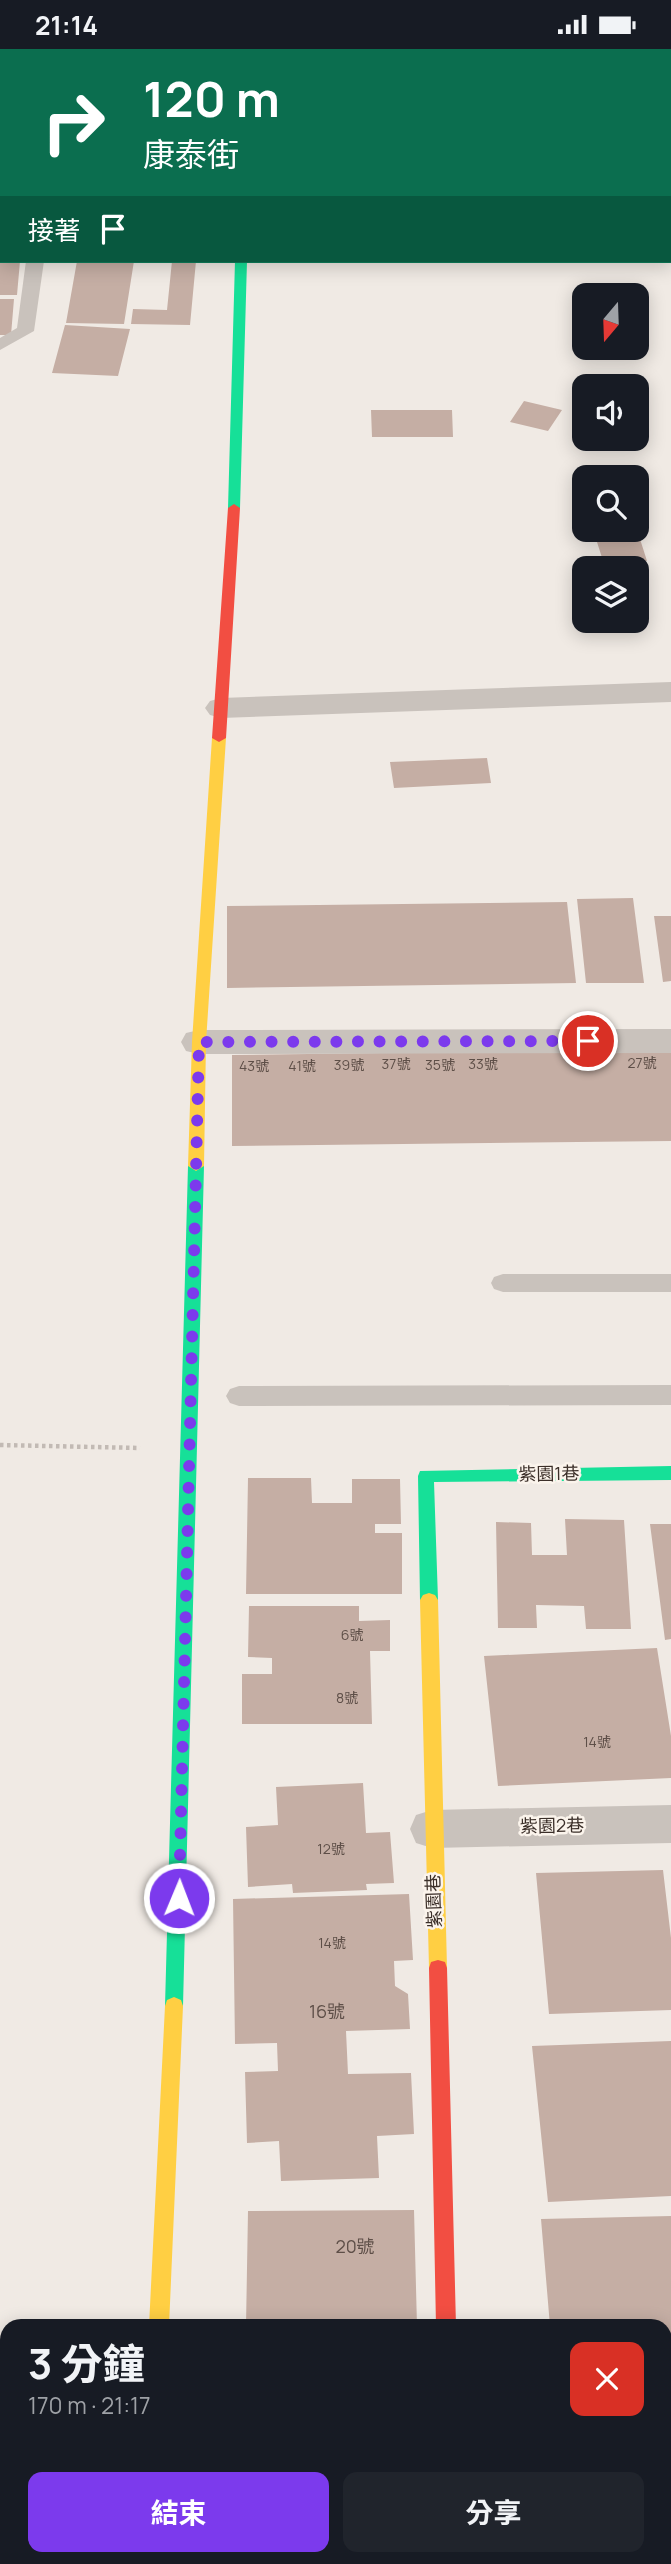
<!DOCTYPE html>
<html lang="zh-TW">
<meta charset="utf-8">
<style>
:root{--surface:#171b24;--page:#20242c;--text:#f1f3f6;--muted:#9ea1a6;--accent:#7c3aed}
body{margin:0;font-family:Manrope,"Noto Sans TC",sans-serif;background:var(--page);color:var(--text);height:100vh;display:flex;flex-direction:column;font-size:26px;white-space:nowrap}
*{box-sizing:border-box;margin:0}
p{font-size:23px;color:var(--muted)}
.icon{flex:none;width:38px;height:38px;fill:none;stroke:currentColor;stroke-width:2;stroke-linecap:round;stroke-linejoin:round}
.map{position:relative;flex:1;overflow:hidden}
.drawer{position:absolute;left:0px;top:2270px;width:672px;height:247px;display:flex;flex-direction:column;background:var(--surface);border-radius:21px 21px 0 0;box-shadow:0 4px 18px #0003}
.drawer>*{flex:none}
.hud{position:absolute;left:0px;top:0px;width:672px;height:214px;box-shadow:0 4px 18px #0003;background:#0b6e4f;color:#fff;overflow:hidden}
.needle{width:46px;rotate:199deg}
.controls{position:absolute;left:572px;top:234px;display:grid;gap:14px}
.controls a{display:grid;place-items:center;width:77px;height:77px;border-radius:14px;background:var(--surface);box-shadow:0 4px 18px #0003;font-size:35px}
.pin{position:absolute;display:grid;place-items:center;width:60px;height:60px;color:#fff;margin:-30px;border:4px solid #fff;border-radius:50%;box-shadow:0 2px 7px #0007}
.me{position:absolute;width:77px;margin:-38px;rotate:1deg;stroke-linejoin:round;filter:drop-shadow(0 0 5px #0008)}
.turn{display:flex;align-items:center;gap:24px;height:147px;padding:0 28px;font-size:32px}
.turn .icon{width:91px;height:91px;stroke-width:2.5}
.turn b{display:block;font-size:49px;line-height:60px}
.then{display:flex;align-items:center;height:66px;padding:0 28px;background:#0003;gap:14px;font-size:26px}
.round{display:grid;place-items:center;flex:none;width:74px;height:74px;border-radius:14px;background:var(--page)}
.overview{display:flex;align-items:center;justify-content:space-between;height:119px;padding:0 28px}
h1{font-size:42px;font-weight:700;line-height:52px}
.action{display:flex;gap:14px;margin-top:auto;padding:14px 28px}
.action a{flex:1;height:80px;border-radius:14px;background:var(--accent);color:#fff;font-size:28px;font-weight:700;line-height:80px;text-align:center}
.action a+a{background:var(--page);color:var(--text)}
.status{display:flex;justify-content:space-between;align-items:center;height:49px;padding:0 35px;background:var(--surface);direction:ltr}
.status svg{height:19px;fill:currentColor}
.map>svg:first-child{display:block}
.building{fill:#c5aea4}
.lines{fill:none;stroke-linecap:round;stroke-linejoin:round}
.path{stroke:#c2bab4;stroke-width:4.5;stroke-dasharray:3.5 3.5;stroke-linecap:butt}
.lane{fill:#c9c2bc;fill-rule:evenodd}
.street{fill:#c9c2bc;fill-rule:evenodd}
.fast{fill:#16e098;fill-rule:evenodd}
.slow{fill:#ffcf43;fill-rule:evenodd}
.jam{fill:#f24e42;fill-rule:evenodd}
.route{stroke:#7c3aed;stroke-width:12;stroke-dasharray:0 21.6}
.labels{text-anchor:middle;stroke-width:5;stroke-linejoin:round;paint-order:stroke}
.number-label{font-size:14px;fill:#5e4f48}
.street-label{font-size:18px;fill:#3b2f29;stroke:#fbf4ec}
.near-number-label{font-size:18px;fill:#5e4f48}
</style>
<div class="status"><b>21:14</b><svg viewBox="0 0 49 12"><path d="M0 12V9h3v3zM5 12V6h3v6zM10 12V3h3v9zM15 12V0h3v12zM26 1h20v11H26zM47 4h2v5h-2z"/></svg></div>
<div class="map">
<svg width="671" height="2515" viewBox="0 0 671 2515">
<rect width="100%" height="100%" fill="#f0eae4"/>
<path class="building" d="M0,212H20L17,246H0Z
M77,212H134L124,275L66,274Z
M172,212H196L190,276L131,275L133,260L167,261Z
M0,250H14L11,286H0Z
M65,276L130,280L118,327L52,324Z
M524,352L562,361L548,382L510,373Z
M371,361H452L453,388H372Z
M640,490L647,512L604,515L597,493Z
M487,709L491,734L394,739L390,713Z
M633,849L644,934H586L577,850Z
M567,853L576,934L227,939V857Z
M654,867H671V932L663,933Z
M671,1000V1092L232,1097V1006Z
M248,1429H311L312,1454H352V1430H400L401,1475H375V1484H402V1545H246Z
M565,1470L624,1471L631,1580H586L584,1557L536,1556L537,1579H498L496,1473L531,1474L532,1506H567Z
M650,1475H671V1590L665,1591Z
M249,1557H359V1572L390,1571V1602H370L372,1675H242V1625H272V1609L248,1608Z
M657,1599L671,1687V1729L498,1737L484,1607Z
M363,1734L366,1784L390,1783L394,1834L366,1835L367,1841L293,1844L292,1835L248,1838L246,1778L278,1776L276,1738Z
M663,1821L671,1889V1961L549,1965L536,1824Z
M409,1845L413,1911L394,1912L395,1937L408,1945L410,1980L346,1982L348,2025L411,2024L414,2085L377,2087L379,2129L281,2132L279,2092L247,2094L245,2023L278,2022L277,1994L235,1995L233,1850Z
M671,1992V2147L548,2153L532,1997Z
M414,2161L417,2277H246L248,2162Z
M671,2167V2337H665V2277H550L541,2170Z"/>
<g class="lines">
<path class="path" d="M0,1396L140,1399"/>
<path class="lane" d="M26,212H44L34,282L0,301V289L17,279Z
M503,1225H671V1243H503L494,1240L491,1234L494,1228Z
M671,1336V1356L239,1357L230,1354L226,1347L230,1340L239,1337Z"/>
<path class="street" d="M234,0H258V2H234Z
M670,12H671V26H670Z
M0,17H2V31H0Z
M2,159V175L0,176V160Z
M671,633V653L221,669L210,666L205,659L210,652L221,649Z
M671,980V1004L199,1005L186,1002L181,993L186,984L199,981Z
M671,1756V1794L432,1799L416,1794L410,1780L416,1766L432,1761Z
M665,2411H671V2463H665Z
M123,2510H175V2515H123Z"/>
<path class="fast" d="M235,212H247L240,459L234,463L228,459Z
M196,1112L204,1117L183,1957L181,1963L174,1966L167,1963L165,1957L188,1117Z
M671,1417V1431L434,1433L438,1551L435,1556L429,1558L423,1556L420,1551L418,1427L420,1422Z"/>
<path class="slow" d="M219,685L226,689L206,993L204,1117L196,1122L188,1117L192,993L212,689Z
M429,1544L435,1546L438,1551L447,1919L445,1925L438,1927L431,1925L429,1919L420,1551L423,1546Z
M174,1948L181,1951L183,1957L169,2277H149L165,1957L167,1951Z"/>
<path class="jam" d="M234,455L240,459L226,689L219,693L212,689L228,459Z
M438,1911L445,1913L447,1919L456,2277H436L429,1919L431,1913Z"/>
</g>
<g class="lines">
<path class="route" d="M179,1849L199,993L588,992"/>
</g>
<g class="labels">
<g class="number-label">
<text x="642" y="1019">27號</text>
<text x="396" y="1020">37號</text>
<text x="483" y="1020">33號</text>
<text x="349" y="1021">39號</text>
<text x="440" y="1021">35號</text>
<text x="254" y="1022">43號</text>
<text x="302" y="1022">41號</text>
<text x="352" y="1591">6號</text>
<text x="347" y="1654">8號</text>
<text x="597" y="1698">14號</text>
<text x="331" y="1805">12號</text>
<text x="332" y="1899">14號</text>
</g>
<g class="street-label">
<text transform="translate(549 1425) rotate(-1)" y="6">紫園1巷</text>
<text transform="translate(552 1777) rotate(-1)" y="6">紫園2巷</text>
<text transform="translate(434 1852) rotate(-92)" y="6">紫園巷</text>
</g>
<g class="near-number-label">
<text x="327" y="1969">16號</text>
<text x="355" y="2204">20號</text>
</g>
</g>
</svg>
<div class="controls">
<a><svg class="needle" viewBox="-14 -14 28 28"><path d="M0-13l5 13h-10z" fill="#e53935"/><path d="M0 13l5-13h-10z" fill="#9ea1a6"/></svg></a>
<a><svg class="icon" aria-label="sound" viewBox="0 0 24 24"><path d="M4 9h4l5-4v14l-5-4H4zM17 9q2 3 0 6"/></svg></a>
<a><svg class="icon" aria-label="search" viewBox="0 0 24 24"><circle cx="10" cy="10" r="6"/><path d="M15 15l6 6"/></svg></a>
<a><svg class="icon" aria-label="layers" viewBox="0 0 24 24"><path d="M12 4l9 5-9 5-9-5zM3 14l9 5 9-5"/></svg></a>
</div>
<div class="pin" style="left:588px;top:992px;background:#d93025"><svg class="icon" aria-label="arrive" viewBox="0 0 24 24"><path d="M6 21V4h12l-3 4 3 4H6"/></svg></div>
<svg class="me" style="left:179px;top:1849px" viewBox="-20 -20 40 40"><circle r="17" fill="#7c3aed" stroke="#fff" stroke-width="3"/><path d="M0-11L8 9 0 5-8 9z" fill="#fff"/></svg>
<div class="hud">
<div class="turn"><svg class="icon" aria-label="right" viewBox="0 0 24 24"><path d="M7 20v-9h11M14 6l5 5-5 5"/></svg><div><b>120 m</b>康泰街</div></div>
<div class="then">接著<svg class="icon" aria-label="arrive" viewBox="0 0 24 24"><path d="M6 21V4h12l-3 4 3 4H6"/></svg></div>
</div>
<section class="drawer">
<div class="overview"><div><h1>3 分鐘</h1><p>170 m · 21:17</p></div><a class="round" style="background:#d93025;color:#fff"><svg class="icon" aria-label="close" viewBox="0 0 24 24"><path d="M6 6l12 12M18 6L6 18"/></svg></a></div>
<div class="action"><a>結束</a><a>分享</a></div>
</section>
</div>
